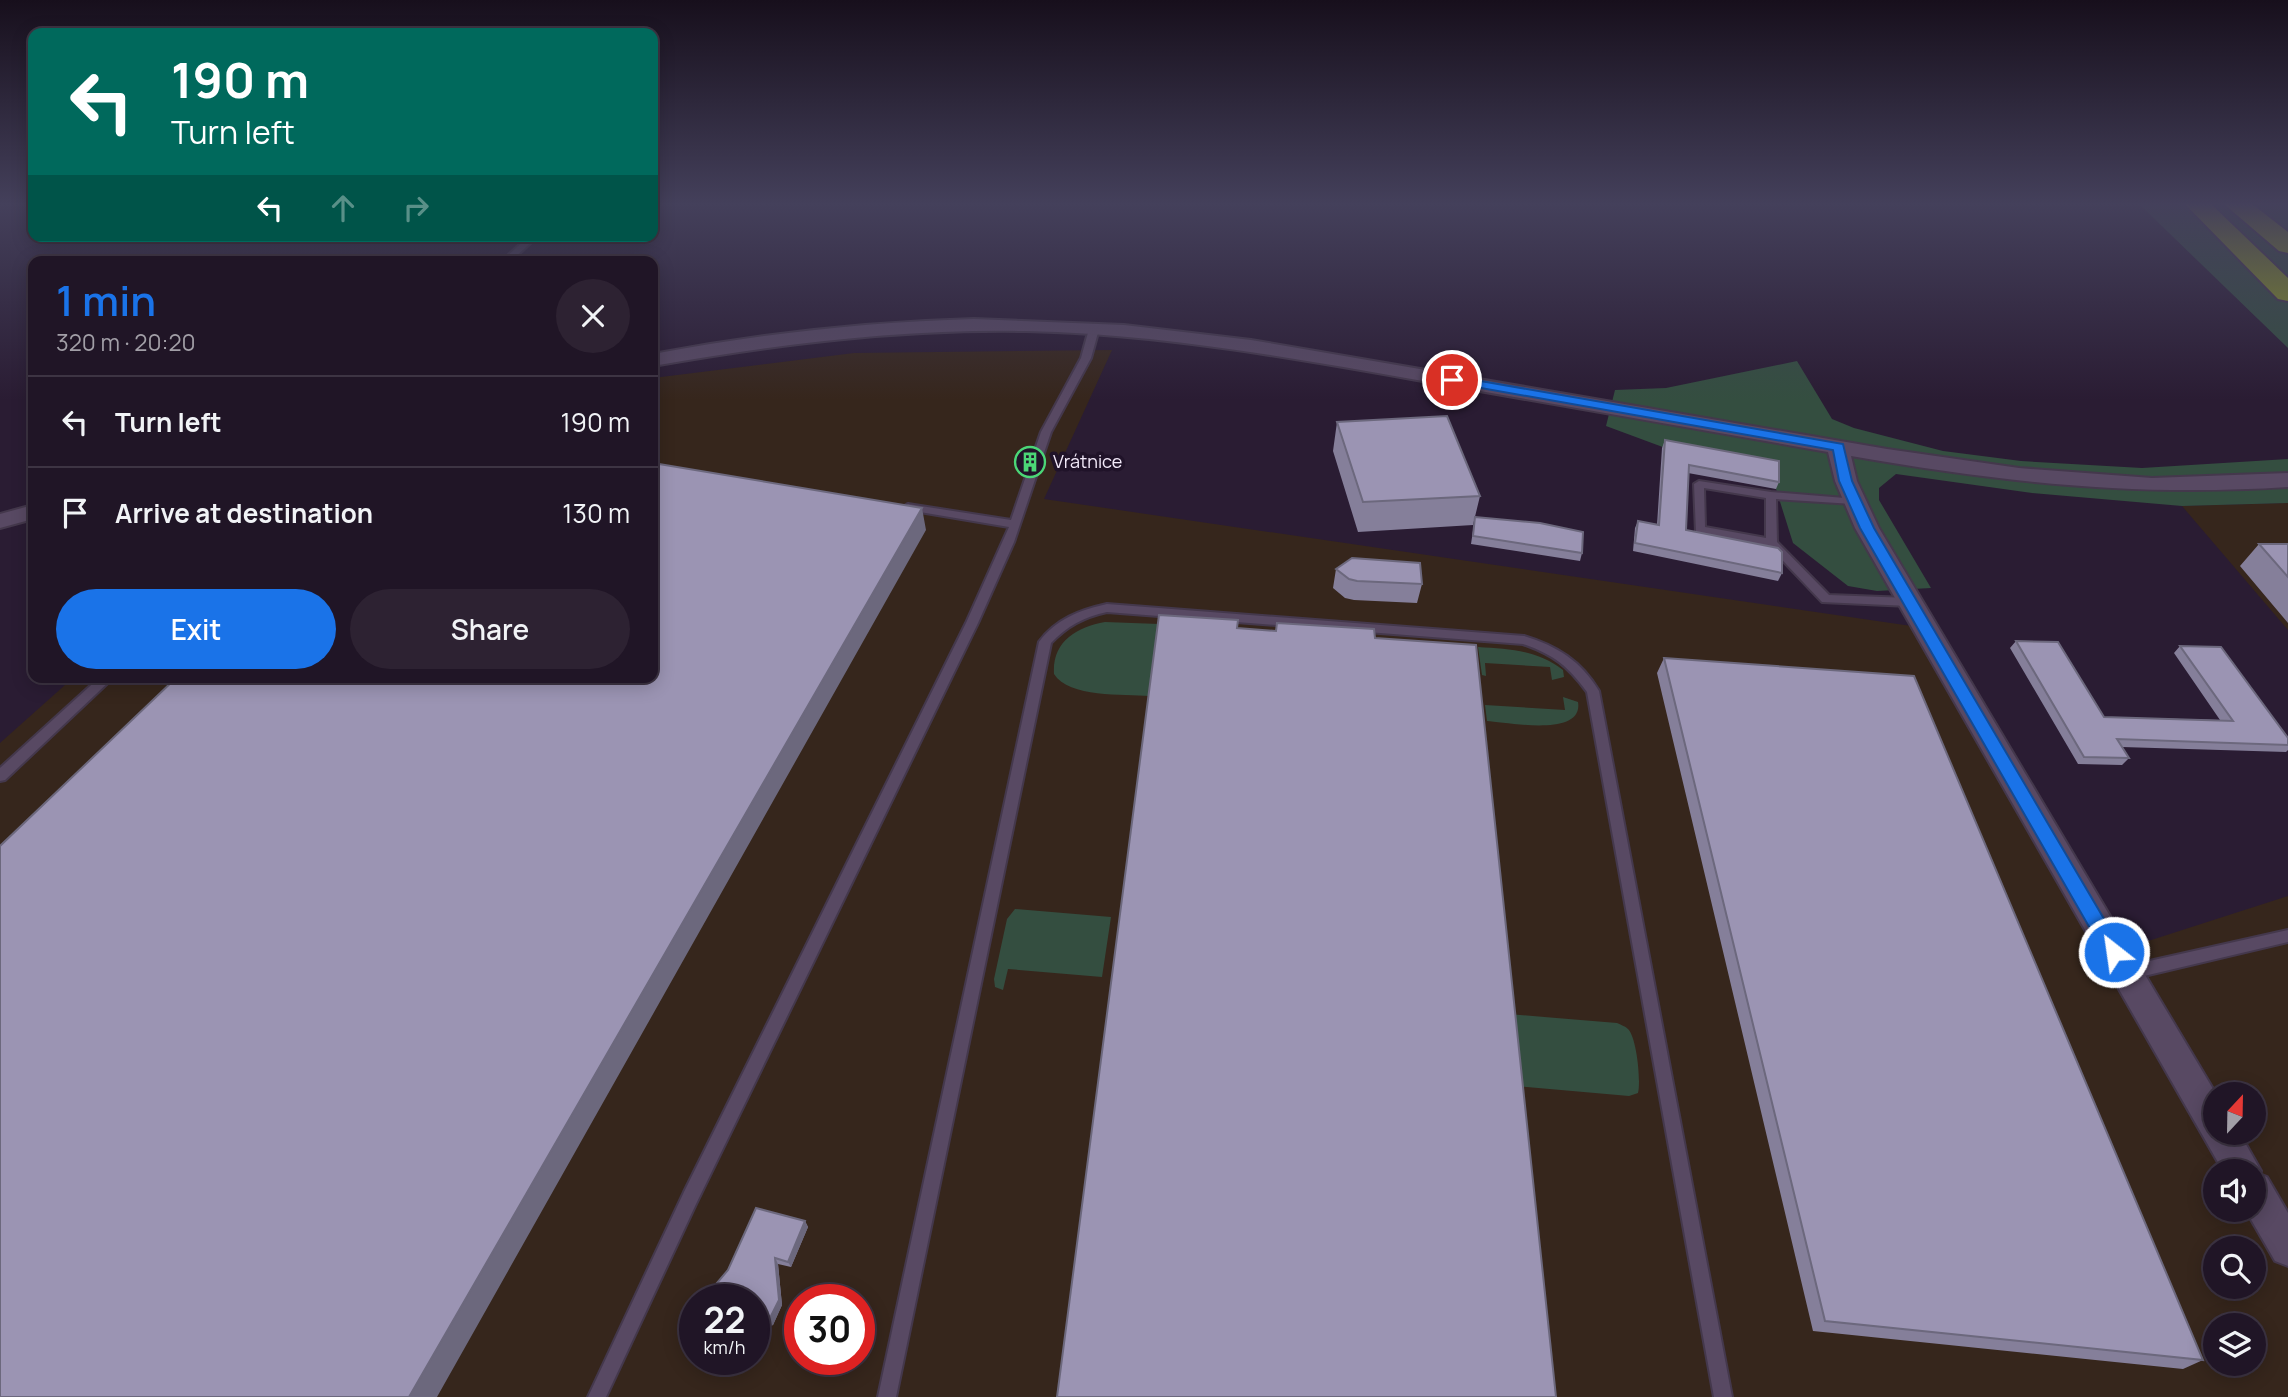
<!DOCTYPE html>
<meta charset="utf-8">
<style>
:root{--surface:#201526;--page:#2d2232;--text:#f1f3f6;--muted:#a29fa7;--line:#3d3443;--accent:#1a73e8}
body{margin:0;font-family:Manrope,sans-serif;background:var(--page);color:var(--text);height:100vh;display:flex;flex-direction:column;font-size:26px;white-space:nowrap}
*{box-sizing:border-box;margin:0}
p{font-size:23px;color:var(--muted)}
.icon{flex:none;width:38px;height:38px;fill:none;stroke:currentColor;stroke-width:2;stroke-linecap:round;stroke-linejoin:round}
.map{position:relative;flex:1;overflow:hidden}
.side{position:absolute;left:28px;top:256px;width:630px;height:427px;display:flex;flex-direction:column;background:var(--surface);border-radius:14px;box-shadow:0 4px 18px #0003,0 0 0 2px var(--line)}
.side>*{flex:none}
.top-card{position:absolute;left:28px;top:28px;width:630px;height:214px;border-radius:14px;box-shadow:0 4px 18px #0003,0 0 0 2px var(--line);background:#00695c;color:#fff;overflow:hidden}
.needle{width:46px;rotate:22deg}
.controls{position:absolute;left:2203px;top:1082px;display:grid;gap:14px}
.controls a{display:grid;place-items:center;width:63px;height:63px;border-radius:50%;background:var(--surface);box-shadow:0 4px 18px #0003,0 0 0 2px var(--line);font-size:35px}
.speed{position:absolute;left:679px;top:1284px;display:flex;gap:14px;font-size:35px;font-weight:700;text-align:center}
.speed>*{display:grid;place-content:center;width:91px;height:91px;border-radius:50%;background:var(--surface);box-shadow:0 4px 18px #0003,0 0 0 2px var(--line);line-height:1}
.speed small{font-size:18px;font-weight:400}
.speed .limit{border:10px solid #d22;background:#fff;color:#111}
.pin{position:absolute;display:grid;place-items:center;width:60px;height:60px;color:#fff;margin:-30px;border:4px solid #fff;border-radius:50%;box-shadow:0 2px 7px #0007}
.me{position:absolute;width:77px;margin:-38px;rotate:330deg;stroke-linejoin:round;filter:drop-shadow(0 0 5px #0008)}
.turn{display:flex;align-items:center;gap:24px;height:147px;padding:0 28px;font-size:32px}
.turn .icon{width:91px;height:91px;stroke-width:2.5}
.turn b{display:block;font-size:49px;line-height:60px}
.lanes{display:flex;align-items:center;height:66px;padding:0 28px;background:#0003;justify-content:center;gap:35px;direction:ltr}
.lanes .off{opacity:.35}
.round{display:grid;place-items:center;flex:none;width:74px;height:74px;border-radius:37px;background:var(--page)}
.head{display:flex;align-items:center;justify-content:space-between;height:119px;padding:0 28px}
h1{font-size:42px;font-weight:600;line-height:52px;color:var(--accent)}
.button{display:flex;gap:14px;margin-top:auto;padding:14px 28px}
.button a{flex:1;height:80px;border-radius:42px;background:var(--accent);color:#fff;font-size:28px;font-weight:600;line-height:80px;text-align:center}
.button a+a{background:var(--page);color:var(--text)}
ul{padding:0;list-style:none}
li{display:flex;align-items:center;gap:21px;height:91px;padding:0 28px;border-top:2px solid var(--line)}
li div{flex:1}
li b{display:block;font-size:26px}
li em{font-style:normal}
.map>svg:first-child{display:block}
.industrial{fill:#36261c;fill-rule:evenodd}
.green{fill:#344e40}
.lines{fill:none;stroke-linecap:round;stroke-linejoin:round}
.lane-casing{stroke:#44384c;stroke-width:4}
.street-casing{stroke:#44384c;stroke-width:4}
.highway-casing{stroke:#44384c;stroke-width:4}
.lane{fill:#584963;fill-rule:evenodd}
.street{fill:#584963;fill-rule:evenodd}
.highway{fill:#8a9723;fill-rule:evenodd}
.wall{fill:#857f9a}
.shaded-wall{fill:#6c687d}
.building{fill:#9b94b3;stroke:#6c687d;stroke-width:2}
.route{fill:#1a73e8;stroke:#114b97;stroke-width:2}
.labels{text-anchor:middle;stroke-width:7;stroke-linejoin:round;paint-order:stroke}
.poi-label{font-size:18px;fill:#f4ebfb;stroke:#201329;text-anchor:start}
</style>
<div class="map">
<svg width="2288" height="1397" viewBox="0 0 2288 1397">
<rect width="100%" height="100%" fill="#2a1c33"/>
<path class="industrial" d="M1112,350L1044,499L1925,628L2114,952L2288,896V1397H0V743L74,677H653V378L854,353ZM2216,1094H2254V1132H2216ZM2216,1171H2254V1209H2216ZM2216,1248H2254V1286H2216ZM695,1300H754V1360H695ZM800,1300H859V1360H800ZM2216,1325H2254V1363H2216Z
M2288,503V630L2182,506Z"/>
<path class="green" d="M2139,204H2288V348Z
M1797,361L1832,419L1854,428L1943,451L2021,461L2142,468L2288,459V503L2182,506L2032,493L1896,474L1879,488V500L1931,588L1877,591L1848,586L1793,543L1776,489L1606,426L1615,390L1666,388Z
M1105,622L1159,624L1150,696C1123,694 1069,698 1054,674C1052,642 1076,627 1105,622Z
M1478,647C1510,649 1537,650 1563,670L1564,677L1552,680L1550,667L1485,663L1486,676L1482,675Z
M1563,697L1578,702C1584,738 1506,722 1487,721L1485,705L1565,710Z
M1015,909L1111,917L1102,977L1008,969L1003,990L995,987L994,979L1007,919Z
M1508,1014L1617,1023C1621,1025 1625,1026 1628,1029C1637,1038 1641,1082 1638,1093L1629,1096L1515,1086Z"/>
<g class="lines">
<g class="lane-casing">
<path id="lane" d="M529,236H538L511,261H502Z
M1094,326L1099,329L1091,358L1051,432L1014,542L978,623L696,1204L606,1397H588L684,1192L966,623L1009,527L908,510L903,507L908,504L1011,520L1041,432L1081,358L1089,329Z
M1699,481L1771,492L1857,499L1858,501L1857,503L1853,504L1776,499L1777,542L1829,595L1909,598L1915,602L1909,606L1822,602L1769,546L1696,532L1694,484ZM1704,488L1766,498V538L1705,527Z
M1107,604L1524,636C1557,646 1581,661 1599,691L1732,1397H1714L1587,692C1568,666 1554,655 1523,644L1107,612C1084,617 1067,626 1051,643L896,1397H878L1039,642C1056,619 1080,610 1107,604Z
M100,677H114L5,780L0,781V768Z
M2288,930V942L2127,980L2122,978L2120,973L2122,968L2127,966Z"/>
</g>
<g class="street-casing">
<path id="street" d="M974,319L1124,325L1251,340L1887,449L2019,468L2152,478L2288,473V487C2135,497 2001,482 1851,456L1857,481L1879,528L2216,1094V1132H2239L2261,1171L2259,1174L2267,1177L2288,1213V1266L2275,1261L2245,1209H2254V1171H2223L1855,528L1835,481L1828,452C1691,428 1554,404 1417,380C1288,357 1158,334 1026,331C900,329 777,344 653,366V354C759,334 866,322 974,319Z
M33,505V519L0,528V514Z"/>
</g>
<g class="highway-casing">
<path id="highway" d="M2185,204H2211L2288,278V301L2278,299Z
M2224,204H2252L2288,232V253L2279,251Z"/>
</g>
<use href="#lane" class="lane"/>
<use href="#street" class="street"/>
<use href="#highway" class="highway"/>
</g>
<path class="wall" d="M1337,422L1480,496L1473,525L1358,532L1333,451Z
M1665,440L1779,482L1776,489L1688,473L1686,530L1782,573L1778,581L1633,551L1635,528L1638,521L1657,525L1662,448Z
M1475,517L1582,553L1580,561L1471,544Z
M2259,544H2288V623L2240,566Z
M1336,569L1422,584L1417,603L1354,600L1345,598L1333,588Z
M2016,641L2104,717L2220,720L2174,653L2180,646L2288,738V750L2286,752L2122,747L2129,758L2122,765L2078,764L2010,648Z
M1664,658L2203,1360L2183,1369L1813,1331L1657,673Z
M805,1221L808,1227L791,1267L778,1264L782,1305L773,1325L728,1270Z"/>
<path class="shaded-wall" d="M922,508L926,530L437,1397H409Z
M805,1221L808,1227L791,1267L788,1262Z
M775,1258L778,1264L782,1305L773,1325L754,1338V1330Z"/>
<path class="building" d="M1447,416L1480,496L1363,502L1337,422Z
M1665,440L1779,461V482L1689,465L1686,530L1778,548L1782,552V573L1635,543L1638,521L1659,525Z
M653,463L922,508L409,1397H0V846L177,677H653Z
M1475,517L1540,523L1583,532L1582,553L1473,536Z
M2259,544H2288V577Z
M1352,558L1420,563L1422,584L1357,581L1349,579L1336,569Z
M1159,615L1238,620L1237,628L1276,631L1277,623L1374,629L1375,638L1476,645L1556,1397H1057Z
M2016,641L2058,642L2104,717L2233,721L2180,646L2221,647L2288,738V745L2117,739L2129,758L2084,757Z
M1664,658L1914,676L2203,1360L1825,1321Z
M756,1208L805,1221L788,1262L775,1258L779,1300L769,1320L754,1330V1300H708L711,1290L728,1270Z"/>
<linearGradient id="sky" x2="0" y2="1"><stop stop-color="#170f1c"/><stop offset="0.51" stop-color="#44405b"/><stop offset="1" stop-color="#44405b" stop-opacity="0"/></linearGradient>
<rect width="2288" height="400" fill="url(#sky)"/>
<path class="route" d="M1452,376L1843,444L1852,481L1874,528L2120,946L2123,952L2120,958L2114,960L2107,958L1860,528L1839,481L1833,450L1447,382V377Z"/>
<defs>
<g id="building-ring" transform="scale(1.575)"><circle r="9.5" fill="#201329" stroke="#4bd677" stroke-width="1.5"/><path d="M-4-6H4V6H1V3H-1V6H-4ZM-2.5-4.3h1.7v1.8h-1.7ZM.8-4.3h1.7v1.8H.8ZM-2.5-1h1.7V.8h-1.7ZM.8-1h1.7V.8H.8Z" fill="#4bd677"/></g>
</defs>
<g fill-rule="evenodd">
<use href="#building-ring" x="1030" y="462"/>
</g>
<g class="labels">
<g class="poi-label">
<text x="1053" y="468">Vrátnice</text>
</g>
</g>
</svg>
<div class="controls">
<a><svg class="needle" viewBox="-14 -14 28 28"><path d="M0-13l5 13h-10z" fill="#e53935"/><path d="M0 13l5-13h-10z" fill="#a29fa7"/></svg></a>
<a><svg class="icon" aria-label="sound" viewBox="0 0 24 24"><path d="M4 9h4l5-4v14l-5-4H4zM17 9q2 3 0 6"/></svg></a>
<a><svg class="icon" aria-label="search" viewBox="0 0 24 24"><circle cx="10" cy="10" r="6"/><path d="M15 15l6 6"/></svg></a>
<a><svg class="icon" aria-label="layers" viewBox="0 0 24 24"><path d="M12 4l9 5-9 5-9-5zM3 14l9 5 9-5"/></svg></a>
</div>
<div class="speed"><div>22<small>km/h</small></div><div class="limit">30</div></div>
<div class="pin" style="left:1452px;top:380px;background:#d93025"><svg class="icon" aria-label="arrive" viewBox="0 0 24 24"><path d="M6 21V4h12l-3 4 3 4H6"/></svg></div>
<svg class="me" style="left:2114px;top:952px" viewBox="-20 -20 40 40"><circle r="17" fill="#1a73e8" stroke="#fff" stroke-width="3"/><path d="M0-11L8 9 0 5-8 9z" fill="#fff"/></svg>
<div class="top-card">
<div class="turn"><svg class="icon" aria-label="left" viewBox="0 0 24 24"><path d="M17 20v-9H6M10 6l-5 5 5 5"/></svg><div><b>190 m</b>Turn left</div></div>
<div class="lanes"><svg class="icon" aria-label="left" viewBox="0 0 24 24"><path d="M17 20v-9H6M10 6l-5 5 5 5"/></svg><svg class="icon off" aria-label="ahead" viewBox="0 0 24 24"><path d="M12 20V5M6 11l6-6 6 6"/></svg><svg class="icon off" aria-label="right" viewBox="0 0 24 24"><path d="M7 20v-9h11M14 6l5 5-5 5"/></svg></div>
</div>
<section class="side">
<div class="head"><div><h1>1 min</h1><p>320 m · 20:20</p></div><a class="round"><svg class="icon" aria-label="close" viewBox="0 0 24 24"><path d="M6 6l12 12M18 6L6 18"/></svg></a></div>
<ul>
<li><svg class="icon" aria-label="left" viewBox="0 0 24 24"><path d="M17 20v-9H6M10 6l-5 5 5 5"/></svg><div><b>Turn left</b></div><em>190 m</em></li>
<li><svg class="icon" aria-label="arrive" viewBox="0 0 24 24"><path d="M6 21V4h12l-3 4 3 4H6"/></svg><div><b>Arrive at destination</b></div><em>130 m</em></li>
</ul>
<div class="button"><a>Exit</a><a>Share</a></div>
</section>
</div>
